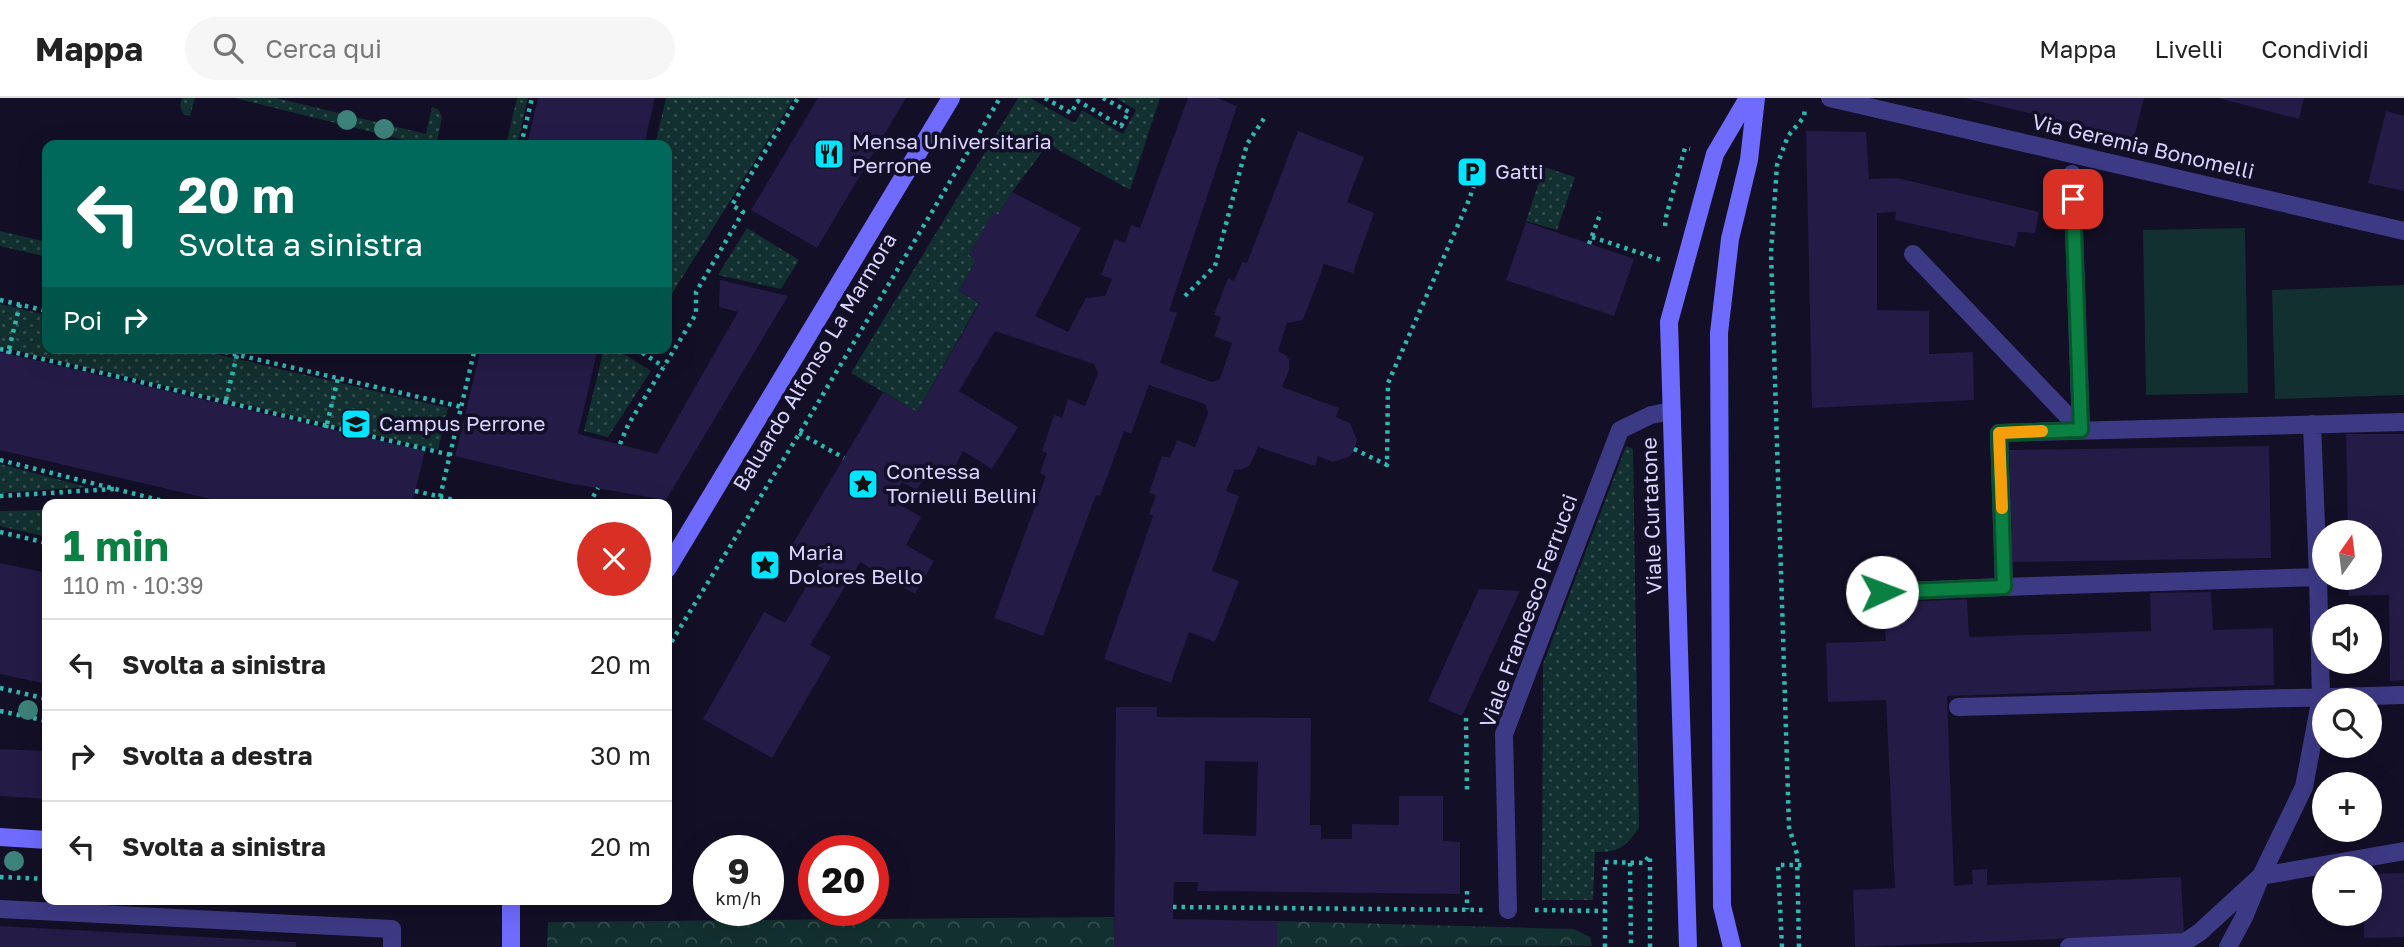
<!DOCTYPE html>
<html lang="it">
<meta charset="utf-8">
<style>
:root{--surface:#fff;--page:#f6f6f6;--text:#222;--muted:#767676;--line:#e0e0e0;--accent:#0b8043}
body{margin:0;font-family:"Golos Text",sans-serif;background:var(--page);color:var(--text);height:100vh;display:flex;flex-direction:column;font-size:26px;white-space:nowrap}
*{box-sizing:border-box;margin:0}
p{font-size:23px;color:var(--muted)}
.icon{flex:none;width:38px;height:38px;fill:none;stroke:currentColor;stroke-width:2;stroke-linecap:round;stroke-linejoin:round}
.map{position:relative;flex:1;overflow:hidden}
.sheet{position:absolute;left:42px;top:401px;width:630px;height:406px;display:flex;flex-direction:column;background:var(--surface);border-radius:14px;box-shadow:0 7px 28px #0002}
.sheet>*{flex:none}
.top-card{position:absolute;left:42px;top:42px;width:630px;height:214px;border-radius:14px;box-shadow:0 7px 28px #0002;background:#00695c;color:#fff;overflow:hidden}
.needle{width:46px;rotate:14deg}
.tools{position:absolute;left:2312px;top:422px;display:grid;gap:14px}
.tools a{display:grid;place-items:center;width:70px;height:70px;border-radius:50%;background:var(--surface);box-shadow:0 7px 28px #0002;font-size:35px}
.speed{position:absolute;left:693px;top:737px;display:flex;gap:14px;font-size:35px;font-weight:700;text-align:center}
.speed>*{display:grid;place-content:center;width:91px;height:91px;border-radius:50%;background:var(--surface);box-shadow:0 7px 28px #0002;line-height:1}
.speed small{font-size:18px;font-weight:400}
.speed .limit{border:10px solid #d22;background:#fff;color:#111}
.pin{position:absolute;display:grid;place-items:center;width:60px;height:60px;color:#fff;margin:-30px;border-radius:14px;box-shadow:0 4px 10px #0006}
.me{position:absolute;width:77px;margin:-38px;rotate:88deg;stroke-linejoin:round;filter:drop-shadow(0 0 5px #0008)}
.turn{display:flex;align-items:center;gap:24px;height:147px;padding:0 21px;font-size:32px}
.turn .icon{width:91px;height:91px;stroke-width:2.5}
.turn b{display:block;font-size:49px;line-height:60px}
.then{display:flex;align-items:center;height:66px;padding:0 21px;background:#0003;gap:14px;font-size:26px}
.round{display:grid;place-items:center;flex:none;width:74px;height:74px;border-radius:37px;background:var(--page)}
.overview{display:flex;align-items:center;justify-content:space-between;height:119px;padding:0 21px}
h1{font-size:42px;font-weight:700;line-height:52px;color:var(--accent)}
ul{padding:0;list-style:none}
li{display:flex;align-items:center;gap:21px;height:91px;padding:0 21px;border-top:2px solid var(--line)}
li div{flex:1}
li b{display:block;font-size:26px}
li em{font-style:normal}
header{display:flex;align-items:center;gap:42px;box-sizing:border-box;height:98px;padding:0 35px;background:var(--surface);border-bottom:2px solid var(--line)}
header strong{font-size:33px}
nav{display:flex;gap:38px;margin-inline-start:auto;font-size:24px}
.search{width:490px;height:63px;background:var(--page);display:flex;align-items:center;gap:18px;box-sizing:border-box;padding:0 24px;border-radius:38px;color:var(--muted);font-size:26px}
.map>svg:first-child{display:block}
.grass{fill:url(#grass-dots)}
.forest{fill:url(#forest-crowns)}
.pitch{fill:#12302f}
.building{fill:#241b47;fill-rule:evenodd}
.lines{fill:none;stroke-linecap:round;stroke-linejoin:round}
.path{stroke:#2fb8b0;stroke-width:4.5;stroke-dasharray:3.5 5;stroke-linecap:butt}
.lane{stroke:#3d3a85;stroke-width:18}
.street{stroke:#3d3a85;stroke-width:18}
.secondary{stroke:#6f6bff;stroke-width:18}
.path-bridge{stroke:#2fb8b0;stroke-width:4.5;stroke-dasharray:3.5 5;stroke-linecap:butt}
.tree{fill:#3d827b}
.route-casing{stroke:#07532c;stroke-width:18}
.route{stroke:#0b8043;stroke-width:12}
.slow{stroke:#f59e0b;stroke-width:12}
.labels{text-anchor:middle;stroke-width:7;stroke-linejoin:round;paint-order:stroke}
.poi-label{font-size:21px;fill:#d9d4ff;stroke:#130f26;text-anchor:start}
.street-label{font-size:21px;fill:#d9d4ff;stroke:#130f26}
</style>
<header>
<strong>Mappa</strong>
<div class="search"><svg class="icon" aria-label="search" viewBox="0 0 24 24"><circle cx="10" cy="10" r="6"/><path d="M15 15l6 6"/></svg>Cerca qui</div>
<nav><a>Mappa</a><a>Livelli</a><a>Condividi</a></nav>
</header>
<div class="map">
<svg width="2404" height="849" viewBox="0 0 2404 849">
<defs>
<pattern id="grass-dots" width="8" height="8" patternUnits="userSpaceOnUse" patternTransform="scale(1.75)"><rect width="8" height="8" fill="#12302f"/><path d="M2 2h.1M6 6h.1" fill="none" stroke="#344d4e" stroke-width="1.8" stroke-linecap="round"/></pattern>
<pattern id="forest-crowns" width="20" height="18" patternUnits="userSpaceOnUse" patternTransform="scale(1.75)"><rect width="20" height="18" fill="#12302f"/><path d="M2 6a3 3 0 1 1 6 0M12 15a3 3 0 1 1 6 0" fill="none" stroke="#344d4e"/></pattern>
</defs>
<rect width="100%" height="100%" fill="#130f26"/>
<path class="grass" d="M182,0H195L190,18L183,16L180,7Z
M235,0H276L426,36L432,9L438,11L442,19L436,47H424Z
M517,0H528L517,47H506Z
M666,0H794L667,204V47H655Z
M1018,0H1030L1075,25L1082,12L1123,36L1136,12L1116,0H1160L1130,92L1048,46L1012,94L998,117L993,115L969,157L976,162L959,193L979,205L917,314L851,275Z
M1544,69L1575,79L1557,132L1526,123Z
M747,130L799,162L781,191L718,177Z
M0,133L47,144V159L0,148Z
M0,206L47,217V250H190L448,310L438,352L0,249Z
M604,250H614L651,273L608,339L584,333Z
M1626,348L1633,351L1639,730C1624,750 1620,754 1595,754L1593,802H1542L1543,566Z
M0,366L87,389L0,395Z
M47,412V439L0,428V413Z"/>
<path class="forest" d="M1114,819V849H547L548,824Z
M1277,823L1574,831L1590,839L1592,848L1277,849Z"/>
<path class="pitch" d="M2245,130L2248,295L2146,297L2143,132Z
M2404,187V297L2275,301L2272,192Z"/>
<path class="building" d="M538,0H655L644,47H527Z
M818,0H906L817,150L751,112Z
M1188,0H1217L1237,8L1169,213L1177,215L1160,265L1212,284L1220,281L1232,245L1214,238L1221,219L1214,217L1228,180L1234,183L1242,164L1247,165L1298,33L1364,59L1347,104L1374,115L1353,175L1324,166L1303,222L1287,225L1278,253L1287,258L1289,262V272L1282,289L1339,310L1336,319L1350,325L1357,342L1354,351L1351,358L1333,364L1318,358L1315,368L1258,349L1250,367L1241,372L1235,371L1226,393L1239,398L1212,473L1239,483L1215,544L1189,534L1171,585L1104,561L1153,418L1149,416L1156,397L1149,395L1162,358L1170,360L1177,342L1195,349L1208,315L1205,306L1149,287L1131,336L1124,333L1100,398L1096,397L1043,538L994,520L1046,378L1040,375L1047,355L1042,353L1054,317L1062,320L1068,301L1085,308L1098,275L1094,266L995,233L959,293L1018,329L992,371L963,353L948,383L927,373L917,392L902,384L892,402L921,419L906,447L934,463L915,496L860,464L810,547L831,559L772,660L703,621L764,514L785,525L820,465L792,447L883,294L917,314L980,205L959,193L976,162L969,157L993,114L998,117L1012,94L1081,130L1035,218L1068,234L1086,200L1105,198L1112,181L1101,177L1115,141L1125,145L1131,127L1140,130Z
M1965,0H2144L2134,40Z
M2218,0H2304L2299,21Z
M2386,13L2404,18V93L2368,85Z
M1806,33L1866,34L1869,81L1897,80L2039,114L2035,135L2018,134L2015,149L1895,122L1896,114L1877,115V212L1929,213V256L1973,254L1974,302L1812,310Z
M1526,124L1634,161L1614,218L1506,182Z
M720,182L788,198L666,402L567,385L455,358L481,250H598L578,336L657,356L738,214L719,209Z
M0,254L425,353L412,406H232L0,352Z
M2346,336H2404V582L2390,583L2389,497L2349,498L2348,480H2370V434H2348Z
M2269,348L2271,460L2011,464L2009,352Z
M0,465L47,475V586L0,576Z
M1479,491L1520,493L1462,618L1428,603Z
M2211,494L2213,532L2273,530L2274,587L1947,598L1954,788L1973,786L1972,772L1987,771V787L2181,779L2184,836L1855,849L1853,792L1895,790L1886,602L1828,604L1826,545L1886,543L1883,505L1967,501L1969,539L2151,533L2150,495Z
M1116,609H1157V619L1311,620L1310,727H1321V741H1352V726L1399,727V698H1443V743L1460,744V796L1197,793L1198,784H1174L1173,821L1277,823V849H1114ZM1205,663L1258,664L1256,738L1203,736Z
M0,651L47,653V701L0,698Z
M2404,775V839L2364,840V816H2370V776Z
M0,828L296,844V849H0Z"/>
<g class="lines">
<path class="path" d="M1045,0L1071,15L1078,3L1121,28L1129,14L1103,0
M521,47L532,0
M1665,128L1666,119L1685,50L1690,51
M1592,139L1661,162
M1589,146L1601,114
M1185,198L1215,168L1247,46L1265,19
M0,202L47,213
M208,250L462,309
M635,250L664,269
M0,251L451,357
M9,251L20,206
M226,302L237,257
M327,326L338,280
M799,335L844,360
M620,346L628,327L696,216V194L743,114L732,107L798,0
M1354,351L1387,367L1388,285L1469,102L1478,75
M0,362L175,406
M415,393L450,401L449,406
M0,398L114,391
M440,399L475,250
M206,406L207,400
M589,406L598,390
M0,434L47,445
M667,551L807,323L1000,0
M0,590L47,601
M0,613L47,623
M1466,620L1467,693
M1630,765L1631,849
M0,779L47,781
M1467,793V811
M444,802L485,803
M1173,809L1484,812
M1535,812L1605,813
M1605,849V764L1644,765L1650,757
M1650,849V758
M1782,849L1778,767H1804
M1799,849L1797,756L1789,729L1771,155L1777,67L1788,38L1804,19L1805,9"/>
<path class="lane" d="M2072,76L2081,332
M1913,156L2081,332
M2312,326L2318,479L2004,489L1999,335C2134,331 2269,327 2404,324
M1882,494L2004,489
M1958,609L2404,597
M0,811L392,831V848
M2069,849L2185,844L2200,834L2261,778L2404,753
M2228,849L2244,819L2261,778L2304,689L2321,599L2318,479"/>
<path class="street" d="M1830,0L2404,133
M1508,812L1504,636L1620,332L1651,317L1672,313"/>
<path class="secondary" d="M667,471L951,0
M0,739L47,742
M511,849V802
M1688,849L1669,224L1715,56L1748,0
M1732,849L1722,808L1719,235L1730,141L1749,62L1756,0"/>
<path class="path-bridge" d="M8,256L9,251
M225,306L226,302
M326,330L327,326"/>
</g>
<g class="tree">
<circle cx="347" cy="22" r="10"/>
<circle cx="384" cy="31" r="10"/>
<circle cx="28" cy="612" r="10"/>
<circle cx="14" cy="763" r="10"/>
</g>
<g class="lines">
<g class="route-casing">
<path id="route" d="M1882,494L2004,489L1999,335L2081,332L2073,101"/>
</g>
<use href="#route" class="route"/>
<path class="slow" d="M2002,410L1999,335L2042,333"/>
</g>
<defs>
<g id="restaurant-square" transform="scale(1.575)"><rect x="-9" y="-9" width="18" height="18" rx="4" fill="#00e5ff" stroke="#130f26"/><path d="M-5-6h1v4h1v-4h1v4h1v-4h1v5L-1.5 .5V6h-2V.5L-5-1ZM5-6V6H3V1.5H1.5Q1.5-4 5-6Z" fill="#111"/></g>
<g id="parking-square" transform="scale(1.575)"><rect x="-9" y="-9" width="18" height="18" rx="4" fill="#00e5ff" stroke="#130f26"/><path d="M-3.5-5.5H1a3.5 3.5 0 0 1 0 7H-1V5.5H-3.5ZM-1-3.4V-.6H.8a1.4 1.4 0 0 0 0-2.8Z" fill="#111"/></g>
<g id="university-square" transform="scale(1.575)"><rect x="-9" y="-9" width="18" height="18" rx="4" fill="#00e5ff" stroke="#130f26"/><path d="M0-5L7-2L0 1L-7-2ZM-4 1L0 2.5L4 1V4Q0 6-4 4Z" fill="#111"/></g>
<g id="sight-square" transform="scale(1.575)"><rect x="-9" y="-9" width="18" height="18" rx="4" fill="#00e5ff" stroke="#130f26"/><path d="M0-6L1.8-2.2L6-1.7L2.9 1.2L3.7 5.4L0 3.3L-3.7 5.4L-2.9 1.2L-6-1.7L-1.8-2.2Z" fill="#111"/></g>
</defs>
<g fill-rule="evenodd">
<use href="#restaurant-square" x="829" y="56"/>
<use href="#parking-square" x="1472" y="74"/>
<use href="#university-square" x="356" y="326"/>
<use href="#sight-square" x="863" y="386"/>
<use href="#sight-square" x="765" y="467"/>
</g>
<g class="labels">
<g class="poi-label">
<text x="852" y="51">Mensa Universitaria<tspan x="852" dy="24">Perrone</tspan></text>
<text x="1495" y="81">Gatti</text>
<text x="379" y="333">Campus Perrone</text>
<text x="886" y="381">Contessa<tspan x="886" dy="24">Tornielli Bellini</tspan></text>
<text x="788" y="462">Maria<tspan x="788" dy="24">Dolores Bello</tspan></text>
</g>
<g class="street-label">
<text transform="translate(2143 49) rotate(13)" y="7">Via Geremia Bonomelli</text>
<text transform="translate(815 264) rotate(-59)" y="7">Baluardo Alfonso La Marmora</text>
<text transform="translate(1652 418) rotate(-92)" y="7">Viale Curtatone</text>
<text transform="translate(1529 513) rotate(-70)" y="7">Viale Francesco Ferrucci</text>
</g>
</g>
</svg>
<div class="tools">
<a><svg class="needle" viewBox="-14 -14 28 28"><path d="M0-13l5 13h-10z" fill="#e53935"/><path d="M0 13l5-13h-10z" fill="#767676"/></svg></a>
<a><svg class="icon" aria-label="sound" viewBox="0 0 24 24"><path d="M4 9h4l5-4v14l-5-4H4zM17 9q2 3 0 6"/></svg></a>
<a><svg class="icon" aria-label="search" viewBox="0 0 24 24"><circle cx="10" cy="10" r="6"/><path d="M15 15l6 6"/></svg></a>
<a>+</a>
<a>−</a>
</div>
<div class="speed"><div>9<small>km/h</small></div><div class="limit">20</div></div>
<div class="pin" style="left:2073px;top:101px;background:#d93025"><svg class="icon" aria-label="arrive" viewBox="0 0 24 24"><path d="M6 21V4h12l-3 4 3 4H6"/></svg></div>
<svg class="me" style="left:1882px;top:494px" viewBox="-20 -20 40 40"><circle r="19" fill="#fff"/><path d="M0-13L10 11 0 6-10 11z" fill="#0b8043"/></svg>
<div class="top-card">
<div class="turn"><svg class="icon" aria-label="left" viewBox="0 0 24 24"><path d="M17 20v-9H6M10 6l-5 5 5 5"/></svg><div><b>20 m</b>Svolta a sinistra</div></div>
<div class="then">Poi<svg class="icon" aria-label="right" viewBox="0 0 24 24"><path d="M7 20v-9h11M14 6l5 5-5 5"/></svg></div>
</div>
<section class="sheet">
<div class="overview"><div><h1>1 min</h1><p>110 m · 10:39</p></div><a class="round" style="background:#d93025;color:#fff"><svg class="icon" aria-label="close" viewBox="0 0 24 24"><path d="M6 6l12 12M18 6L6 18"/></svg></a></div>
<ul>
<li><svg class="icon" aria-label="left" viewBox="0 0 24 24"><path d="M17 20v-9H6M10 6l-5 5 5 5"/></svg><div><b>Svolta a sinistra</b></div><em>20 m</em></li>
<li><svg class="icon" aria-label="right" viewBox="0 0 24 24"><path d="M7 20v-9h11M14 6l5 5-5 5"/></svg><div><b>Svolta a destra</b></div><em>30 m</em></li>
<li><svg class="icon" aria-label="left" viewBox="0 0 24 24"><path d="M17 20v-9H6M10 6l-5 5 5 5"/></svg><div><b>Svolta a sinistra</b></div><em>20 m</em></li>
</ul>
</section>
</div>
